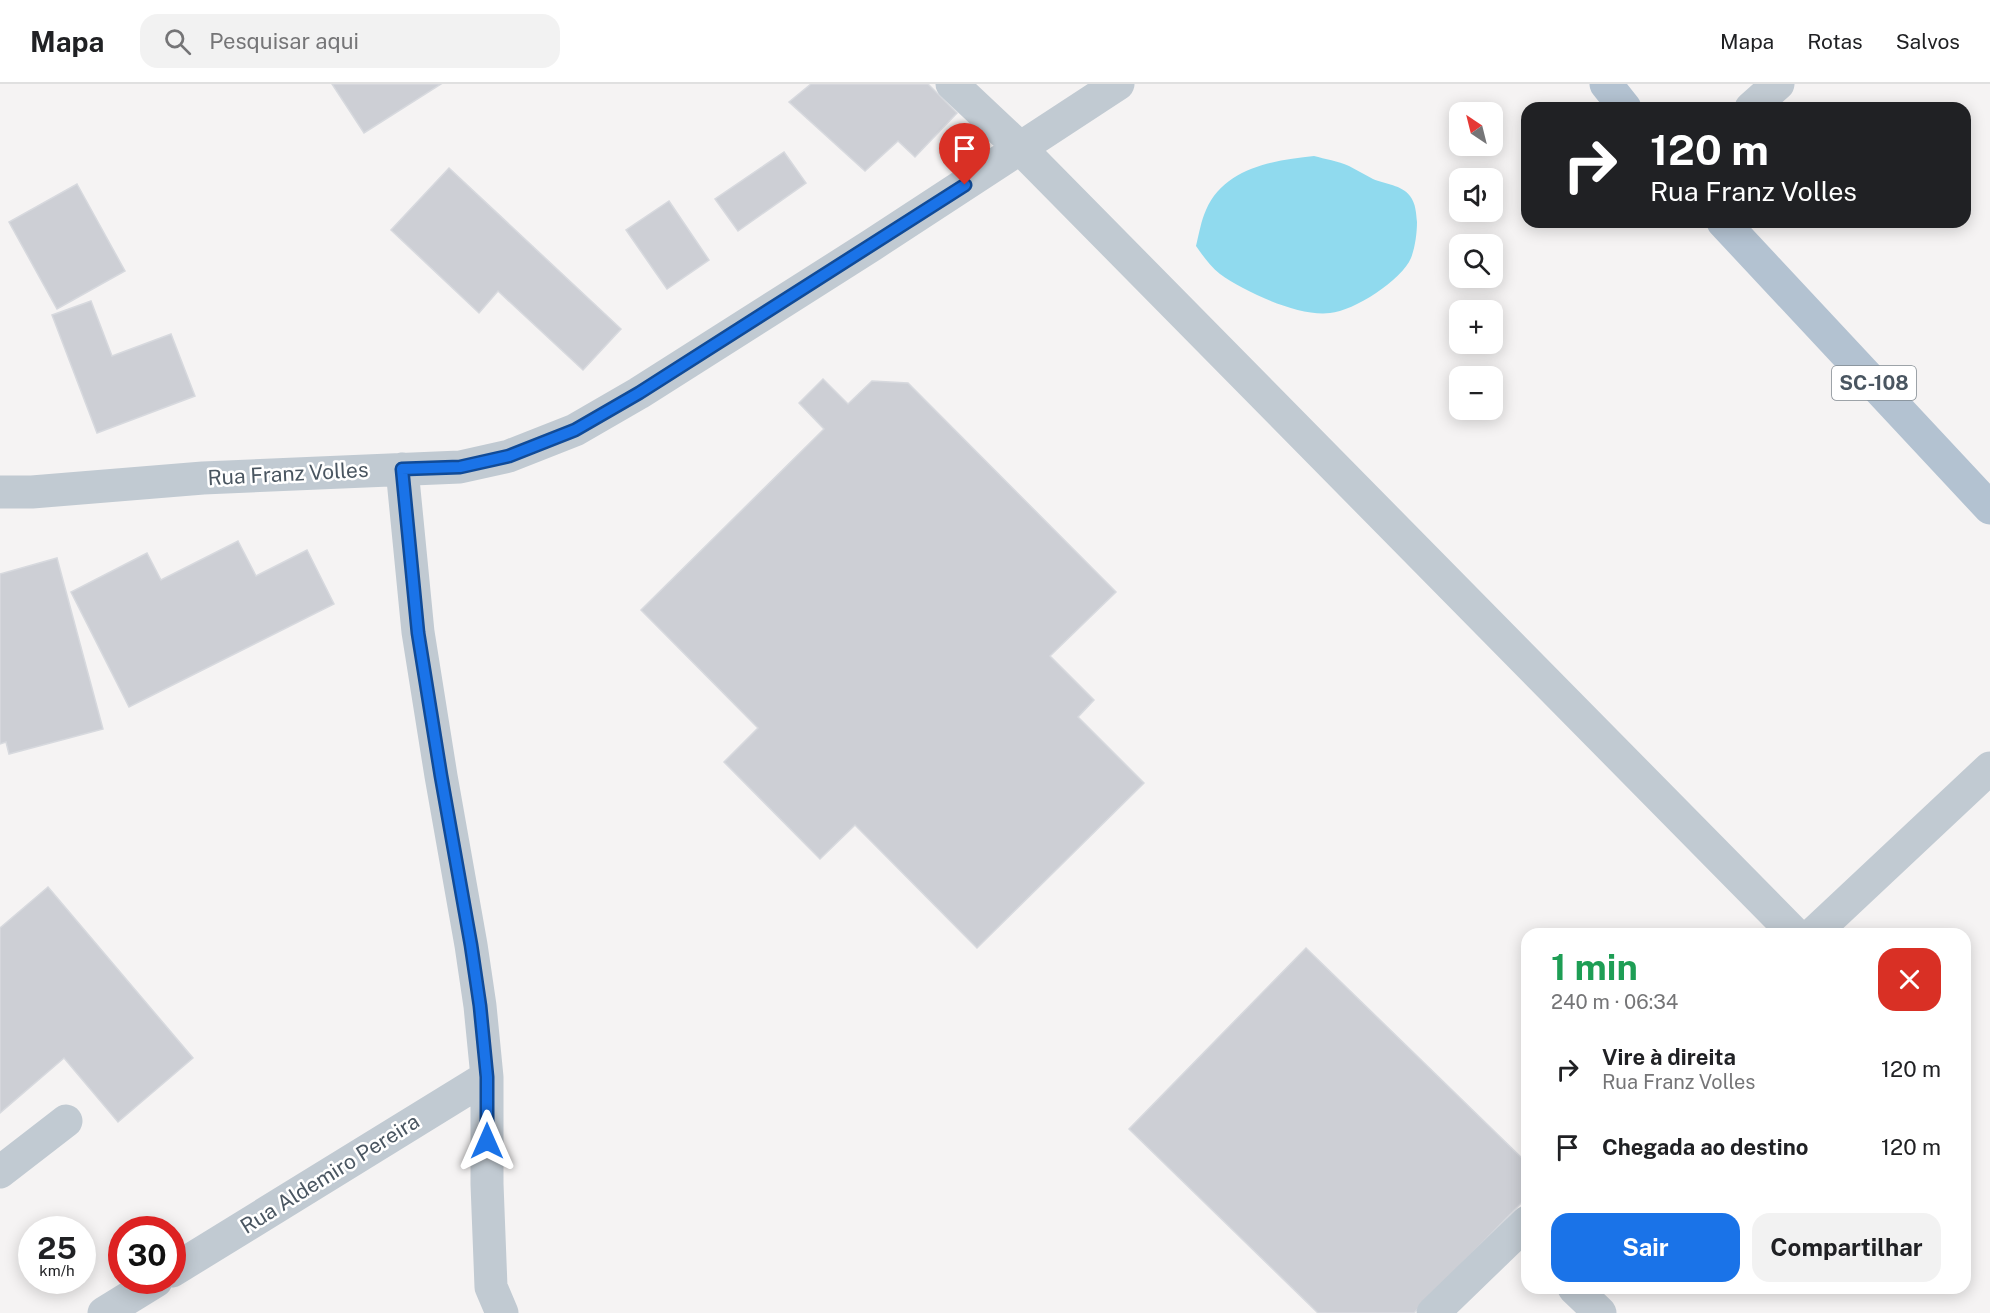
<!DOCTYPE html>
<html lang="pt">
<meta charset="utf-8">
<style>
:root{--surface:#fff;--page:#f2f2f2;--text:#202124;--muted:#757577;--line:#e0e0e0;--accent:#1a73e8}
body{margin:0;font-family:"Public Sans",sans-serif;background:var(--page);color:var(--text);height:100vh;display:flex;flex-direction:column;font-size:22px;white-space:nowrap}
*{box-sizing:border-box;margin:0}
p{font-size:20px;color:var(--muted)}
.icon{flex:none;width:33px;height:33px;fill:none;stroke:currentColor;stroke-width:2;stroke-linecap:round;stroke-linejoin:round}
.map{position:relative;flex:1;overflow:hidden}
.details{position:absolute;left:1521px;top:844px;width:450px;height:366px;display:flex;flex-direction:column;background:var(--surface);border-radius:18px;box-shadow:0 3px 15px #0003}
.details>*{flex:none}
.guide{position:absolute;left:1521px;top:18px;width:450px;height:126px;border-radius:18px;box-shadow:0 3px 15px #0003;background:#202124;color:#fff;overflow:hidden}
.needle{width:39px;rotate:325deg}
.buttons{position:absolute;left:1449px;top:18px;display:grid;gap:12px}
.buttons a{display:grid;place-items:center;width:54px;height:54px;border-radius:12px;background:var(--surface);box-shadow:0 3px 15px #0003;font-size:30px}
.speed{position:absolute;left:18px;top:1132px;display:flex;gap:12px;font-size:30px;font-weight:700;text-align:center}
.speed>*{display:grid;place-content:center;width:78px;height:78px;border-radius:50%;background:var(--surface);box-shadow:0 3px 15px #0003;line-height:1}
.speed small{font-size:15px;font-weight:400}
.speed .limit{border:9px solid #d22;background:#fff;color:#111}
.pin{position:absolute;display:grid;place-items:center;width:51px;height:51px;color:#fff;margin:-62px -26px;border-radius:50% 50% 50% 0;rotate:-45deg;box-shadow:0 0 6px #0007}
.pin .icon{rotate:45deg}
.me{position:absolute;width:66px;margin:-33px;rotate:0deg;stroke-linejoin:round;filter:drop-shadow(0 0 4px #0008)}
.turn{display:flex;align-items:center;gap:21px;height:126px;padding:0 30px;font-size:27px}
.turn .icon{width:78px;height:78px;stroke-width:2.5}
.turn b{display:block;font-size:42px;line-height:51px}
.round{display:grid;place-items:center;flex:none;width:63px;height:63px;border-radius:18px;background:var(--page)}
.head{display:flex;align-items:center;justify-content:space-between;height:102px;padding:0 30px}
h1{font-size:36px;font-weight:700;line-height:45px;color:#1e9e55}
.button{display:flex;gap:12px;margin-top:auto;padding:12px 30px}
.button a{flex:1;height:69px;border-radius:18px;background:var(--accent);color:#fff;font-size:24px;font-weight:700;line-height:69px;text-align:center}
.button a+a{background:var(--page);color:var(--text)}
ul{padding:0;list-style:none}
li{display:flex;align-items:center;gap:18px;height:78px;padding:0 30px}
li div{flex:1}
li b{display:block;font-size:22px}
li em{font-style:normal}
header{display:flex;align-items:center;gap:36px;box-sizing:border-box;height:84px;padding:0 30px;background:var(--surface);border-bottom:2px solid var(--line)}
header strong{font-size:28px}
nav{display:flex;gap:33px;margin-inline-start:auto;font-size:21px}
.search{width:420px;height:54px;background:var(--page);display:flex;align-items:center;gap:15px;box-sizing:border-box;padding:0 21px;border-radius:18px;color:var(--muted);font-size:22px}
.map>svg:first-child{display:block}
.water{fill:#90daee}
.building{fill:#cdcfd5;stroke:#d7d9de;stroke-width:1.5}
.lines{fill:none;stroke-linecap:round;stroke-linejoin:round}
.minor{stroke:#c1cad2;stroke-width:33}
.major{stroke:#b3c2d1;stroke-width:33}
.route-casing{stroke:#114b97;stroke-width:15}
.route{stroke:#1a73e8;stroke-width:10}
.labels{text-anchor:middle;stroke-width:5;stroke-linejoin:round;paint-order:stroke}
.shield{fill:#fff;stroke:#808990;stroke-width:1.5}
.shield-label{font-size:20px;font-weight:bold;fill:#4a5661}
.street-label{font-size:21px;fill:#4a5661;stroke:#fff}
</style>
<header>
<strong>Mapa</strong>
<div class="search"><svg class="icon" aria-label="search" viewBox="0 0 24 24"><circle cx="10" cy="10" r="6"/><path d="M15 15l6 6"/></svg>Pesquisar aqui</div>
<nav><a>Mapa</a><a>Rotas</a><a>Salvos</a></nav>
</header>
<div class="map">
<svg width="1990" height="1229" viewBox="0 0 1990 1229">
<rect width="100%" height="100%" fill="#f5f3f3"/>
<path class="water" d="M1314,72C1325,75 1338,77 1349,82C1357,86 1365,91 1373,95C1385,100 1402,101 1410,112C1416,120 1416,129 1417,138C1417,149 1415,164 1411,174C1402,196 1354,227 1330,229C1299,233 1245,208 1220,190C1210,182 1203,172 1196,162C1199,150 1201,137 1206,126C1224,84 1274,76 1314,72Z"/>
<path class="building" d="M332,0H441L364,49Z
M811,0H928L957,29L915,73L898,57L865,87L789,18Z
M784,68L806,99L738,147L715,115Z
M449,84L621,245L583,286L498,207L479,229L391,146Z
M77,100L125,187L57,225L9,138Z
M669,117L709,176L667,205L626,146Z
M91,217L112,272L171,250L195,312L97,349L52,231Z
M823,295L848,320L872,297L908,299L1116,508L1050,572L1094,616L1078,633L1144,699L977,864L855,741L820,775L724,678L758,644L641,526L824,345L799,319Z
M238,457L256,492L307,466L334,520L129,623L71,508L147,469L161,496Z
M57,474L103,645L9,670L6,658L0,660V490Z
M48,803L193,974L118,1038L64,974L0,1029V844Z
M1306,864L1527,1079V1113L1414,1229H1318L1129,1045Z"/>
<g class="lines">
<path class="minor" d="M952,0L1021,65L1795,850
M1751,24L1778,0
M402,385L418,548L441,692L471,861L480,922L487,993V1100L491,1203L502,1229
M0,408H32L203,394L460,383L509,372L575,346L639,309L872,161L1118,0
M1813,850L1990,684
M0,1088L66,1037
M172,1187L487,993
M1574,1204L1600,1229
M104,1229L156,1197
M1433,1229L1527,1138"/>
<path class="major" d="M1606,0L1625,24
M1723,138L1990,424"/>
</g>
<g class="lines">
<g class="route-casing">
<path id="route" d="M487,1057V993L480,922L471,861L441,692L418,549L402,385L460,383L509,372L575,346L639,309L965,101"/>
</g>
<use href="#route" class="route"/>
</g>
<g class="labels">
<rect class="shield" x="1832" y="282" width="84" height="34" rx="4.5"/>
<g class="shield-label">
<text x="1874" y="306">SC-108</text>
</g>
<g class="street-label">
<text transform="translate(288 390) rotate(-3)" y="7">Rua Franz Volles</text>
<text transform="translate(330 1090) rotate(-32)" y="7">Rua Aldemiro Pereira</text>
</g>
</g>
</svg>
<div class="buttons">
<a><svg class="needle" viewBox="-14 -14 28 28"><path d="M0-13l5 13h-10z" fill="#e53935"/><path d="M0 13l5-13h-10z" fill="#757577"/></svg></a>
<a><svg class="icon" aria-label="sound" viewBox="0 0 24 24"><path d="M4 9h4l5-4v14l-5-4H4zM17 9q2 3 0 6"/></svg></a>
<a><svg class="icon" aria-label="search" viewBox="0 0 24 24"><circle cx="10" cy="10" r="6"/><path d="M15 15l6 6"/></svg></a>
<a>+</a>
<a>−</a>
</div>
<div class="speed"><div>25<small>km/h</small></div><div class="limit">30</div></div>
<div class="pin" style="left:965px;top:101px;background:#d93025"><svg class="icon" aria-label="arrive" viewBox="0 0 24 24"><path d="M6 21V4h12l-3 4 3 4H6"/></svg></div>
<svg class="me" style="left:487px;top:1057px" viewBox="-20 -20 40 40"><path d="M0-17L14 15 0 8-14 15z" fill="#1a73e8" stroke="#fff" stroke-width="4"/></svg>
<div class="guide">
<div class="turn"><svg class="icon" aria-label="right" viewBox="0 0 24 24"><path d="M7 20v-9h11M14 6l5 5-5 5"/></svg><div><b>120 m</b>Rua Franz Volles</div></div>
</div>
<section class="details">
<div class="head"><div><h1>1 min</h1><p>240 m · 06:34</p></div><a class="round" style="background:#d93025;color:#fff"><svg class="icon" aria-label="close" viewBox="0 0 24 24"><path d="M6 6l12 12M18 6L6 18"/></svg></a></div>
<ul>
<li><svg class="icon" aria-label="right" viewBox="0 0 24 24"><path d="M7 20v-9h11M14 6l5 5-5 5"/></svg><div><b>Vire à direita</b><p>Rua Franz Volles</p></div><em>120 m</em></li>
<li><svg class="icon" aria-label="arrive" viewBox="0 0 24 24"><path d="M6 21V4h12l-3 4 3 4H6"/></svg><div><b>Chegada ao destino</b></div><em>120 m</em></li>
</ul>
<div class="button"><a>Sair</a><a>Compartilhar</a></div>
</section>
</div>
